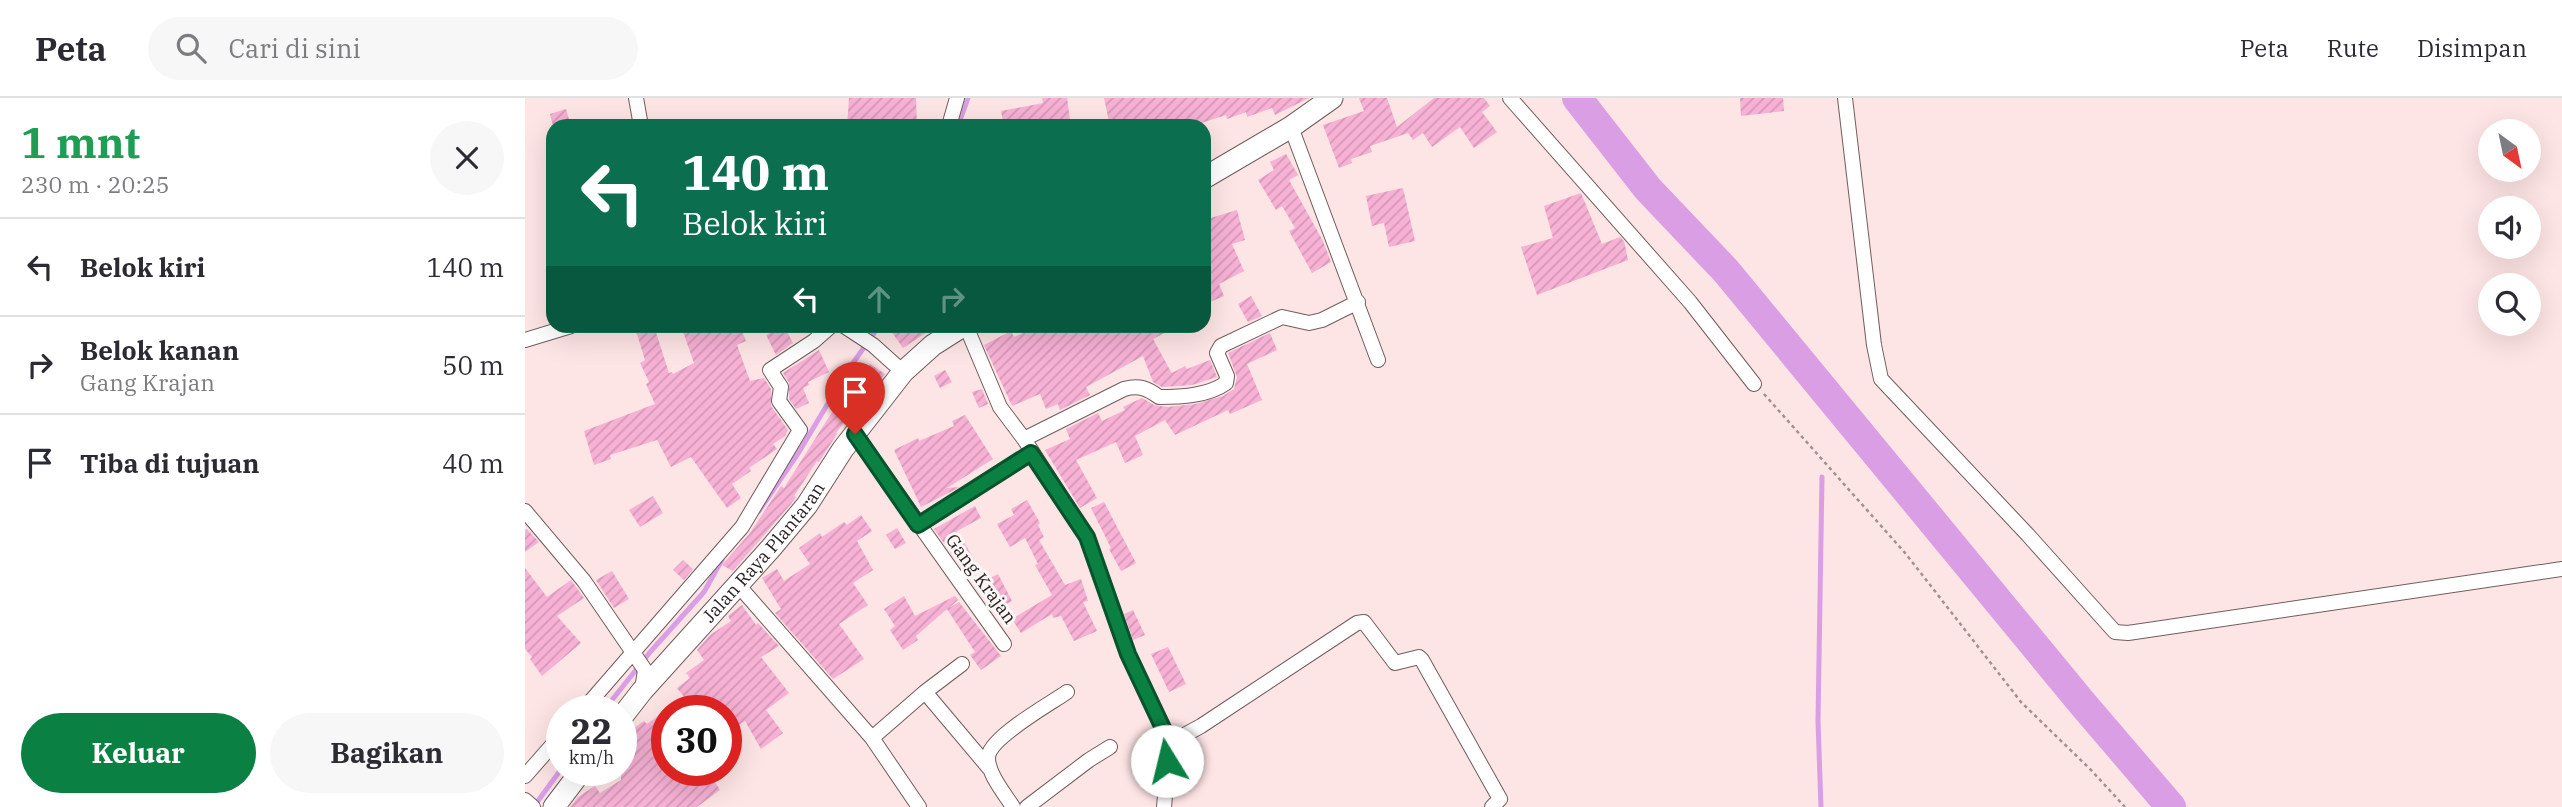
<!DOCTYPE html>
<html lang="id">
<meta charset="utf-8">
<style>
:root{--surface:#fff;--page:#f7f7f7;--text:#2b2b33;--muted:#7c7c81;--line:#e1e1e2;--accent:#0b8043}
body{margin:0;font-family:"IBM Plex Serif",serif;background:var(--page);color:var(--text);height:100vh;display:flex;flex-direction:column;font-size:26px;white-space:nowrap}
*{box-sizing:border-box;margin:0}
p{font-size:23px;color:var(--muted)}
.icon{flex:none;width:38px;height:38px;fill:none;stroke:currentColor;stroke-width:2;stroke-linecap:round;stroke-linejoin:round}
.map{position:relative;flex:1;overflow:hidden}
.details{display:flex;flex-direction:column;background:var(--surface);width:525px}
.details>*{flex:none}
.banner{position:absolute;left:21px;top:21px;width:665px;height:214px;border-radius:21px;box-shadow:0 7px 28px #0002;background:#0b6e4f;color:#fff;overflow:hidden}
.needle{width:46px;rotate:147deg}
.fabs{position:absolute;left:1953px;top:21px;display:grid;gap:14px}
.fabs a{display:grid;place-items:center;width:63px;height:63px;border-radius:50%;background:var(--surface);box-shadow:0 7px 28px #0002;font-size:35px}
.speed{position:absolute;left:21px;top:597px;display:flex;gap:14px;font-size:35px;font-weight:700;text-align:center}
.speed>*{display:grid;place-content:center;width:91px;height:91px;border-radius:50%;background:var(--surface);box-shadow:0 7px 28px #0002;line-height:1}
.speed small{font-size:18px;font-weight:400}
.speed .limit{border:10px solid #d22;background:#fff;color:#111}
.pin{position:absolute;display:grid;place-items:center;width:60px;height:60px;color:#fff;margin:-72px -30px;border-radius:50% 50% 50% 0;rotate:-45deg;box-shadow:0 0 7px #0007}
.pin .icon{rotate:45deg}
.me{position:absolute;width:77px;margin:-38px;rotate:351deg;stroke-linejoin:round;filter:drop-shadow(0 0 5px #0008)}
.turn{display:flex;align-items:center;gap:24px;height:147px;padding:0 21px;font-size:32px}
.turn .icon{width:91px;height:91px;stroke-width:2.5}
.turn b{display:block;font-size:49px;line-height:60px}
.lanes{display:flex;align-items:center;height:66px;padding:0 21px;background:#0003;justify-content:center;gap:35px;direction:ltr}
.lanes .off{opacity:.35}
.round{display:grid;place-items:center;flex:none;width:74px;height:74px;border-radius:37px;background:var(--page)}
.overview{display:flex;align-items:center;justify-content:space-between;height:119px;padding:0 21px}
h1{font-size:42px;font-weight:700;line-height:52px;color:#1e9e55}
.action{display:flex;gap:14px;margin-top:auto;padding:14px 21px}
.action a{flex:1;height:80px;border-radius:42px;background:var(--accent);color:#fff;font-size:28px;font-weight:700;line-height:80px;text-align:center}
.action a+a{background:var(--page);color:var(--text)}
ul{padding:0;list-style:none}
li{display:flex;align-items:center;gap:21px;height:98px;padding:0 21px;border-top:2px solid var(--line)}
li div{flex:1}
li b{display:block;font-size:26px}
li em{font-style:normal}
header{display:flex;align-items:center;gap:42px;box-sizing:border-box;height:98px;padding:0 35px;background:var(--surface);border-bottom:2px solid var(--line)}
header strong{font-size:33px}
nav{display:flex;gap:38px;margin-inline-start:auto;font-size:24px}
.search{width:490px;height:63px;background:var(--page);display:flex;align-items:center;gap:18px;box-sizing:border-box;padding:0 24px;border-radius:38px;color:var(--muted);font-size:26px}
main{display:flex;flex:1;min-height:0}
.map>svg:first-child{display:block}
.lines{fill:none;stroke-linecap:round;stroke-linejoin:round}
.stream{stroke:#d99ee4;stroke-width:5}
.river{stroke:#d99ee4;stroke-width:30}
.building{fill:url(#building-hatch)}
.minor-casing{stroke:#715d5e;stroke-width:16}
.secondary-casing{stroke:#715d5e;stroke-width:23}
.path{stroke:#a39192;stroke-width:2.5;stroke-dasharray:3.5 3.5;stroke-linecap:butt}
.minor{stroke:#fff;stroke-width:14}
.secondary{stroke:#fff;stroke-width:21}
.route-casing{stroke:#07532c;stroke-width:18}
.route{stroke:#0b8043;stroke-width:12}
.labels{text-anchor:middle;stroke-width:6;stroke-linejoin:round;paint-order:stroke}
.street-label{font-size:18px;fill:#2a2122;stroke:#fcf7f7}
</style>
<header>
<strong>Peta</strong>
<div class="search"><svg class="icon" aria-label="search" viewBox="0 0 24 24"><circle cx="10" cy="10" r="6"/><path d="M15 15l6 6"/></svg>Cari di sini</div>
<nav><a>Peta</a><a>Rute</a><a>Disimpan</a></nav>
</header>
<main>
<section class="details">
<div class="overview"><div><h1>1 mnt</h1><p>230 m · 20:25</p></div><a class="round"><svg class="icon" aria-label="close" viewBox="0 0 24 24"><path d="M6 6l12 12M18 6L6 18"/></svg></a></div>
<ul>
<li><svg class="icon" aria-label="left" viewBox="0 0 24 24"><path d="M17 20v-9H6M10 6l-5 5 5 5"/></svg><div><b>Belok kiri</b></div><em>140 m</em></li>
<li><svg class="icon" aria-label="right" viewBox="0 0 24 24"><path d="M7 20v-9h11M14 6l5 5-5 5"/></svg><div><b>Belok kanan</b><p>Gang Krajan</p></div><em>50 m</em></li>
<li><svg class="icon" aria-label="arrive" viewBox="0 0 24 24"><path d="M6 21V4h12l-3 4 3 4H6"/></svg><div><b>Tiba di tujuan</b></div><em>40 m</em></li>
</ul>
<div class="action"><a>Keluar</a><a>Bagikan</a></div>
</section>
<div class="map">
<svg width="2037" height="709" viewBox="0 0 2037 709">
<defs>
<pattern id="building-hatch" width="6" height="6" patternUnits="userSpaceOnUse" patternTransform="scale(1.75)"><rect width="6" height="6" fill="#f7b1d4"/><path d="M-1 1l2-2M0 6l6-6M5 7l2-2" fill="none" stroke="#d498b6"/></pattern>
</defs>
<rect width="100%" height="100%" fill="#fde4e5"/>
<g class="lines">
<path class="stream" d="M433,28L443,0
M234,413L274,354L321,275L354,228
M79,612L126,553L179,494L197,462
M10,707L37,670
M1296,709L1293,623L1297,379"/>
<path class="river" d="M1052,0L1123,91L1201,173L1557,605L1646,709"/>
</g>
<path class="building" d="M324,0H391L392,28H322Z
M517,0H542L546,28H479L476,13L518,5Z
M579,0H784L750,17L747,10L722,19L721,14L702,21L701,17L667,28H585Z
M834,0H862L872,29L909,0H959L965,8L957,14L972,34L949,50L935,29L907,49L898,35L888,42L883,35L845,48L847,54L826,61L827,65L814,70L798,27L839,13Z
M1215,0H1258L1259,13L1216,18Z
M41,11L46,28H28L25,16Z
M761,56L773,77L764,82L798,143L806,164L787,175L764,133L770,130L757,108L751,112L733,82L749,72L745,64Z
M878,90L890,143L864,149L859,125L847,128L841,98Z
M1056,95L1077,146L1095,139L1099,143L1103,162L1012,197L996,149L1028,140L1019,108Z
M712,112L720,142L707,146L719,173L694,186L699,198L683,205L679,198V122Z
M726,198L737,218L723,224L713,206Z
M118,228H129L144,275L147,274L148,276L169,265L156,228H215L221,243L212,247L225,283L239,280L246,291V308L263,332L260,338L248,346L252,351L224,370L226,373L207,386L216,400L202,410L166,359L146,369L132,342L85,357L86,361L69,367L59,333L130,306L121,286L124,284L115,265L120,262L110,230Z
M259,228L268,245L251,257L241,237Z
M373,228H411L378,250L366,233Z
M512,228H653L628,241L645,272L647,275L660,268L662,271L685,262L692,279L667,287L637,289L628,284L618,258L561,289L565,297L535,312L533,306L521,311L515,296L487,308L459,247L486,233L489,239Z
M745,235L752,252L722,266L737,302L705,316L703,312L650,337L640,322L610,338L618,357L600,365L591,344L551,362L572,400L555,410L520,352L545,341L541,331L573,315L577,323L600,312L598,309L617,300L629,307L642,309L670,306L698,298L709,291L712,279L703,255Z
M294,252L304,274L283,284L284,287L278,290L284,305L271,311L264,301V285L258,275Z
M345,266L360,276L352,286L350,285L311,335L312,336L294,364L292,363L269,398L271,399L266,406L208,473L197,467L225,435L256,388L259,390L309,311Z
M420,272L427,284L415,290L409,278Z
M457,291L463,306L454,310L447,294Z
M440,317L468,361L422,390L435,389L396,409L369,352L393,340L394,343L429,328L427,323Z
M128,398L138,415L115,429L104,412Z
M502,402L515,425L513,427L519,439L514,442L540,487L556,481L563,503L558,504L572,533L549,543L536,518L528,520L527,516L496,535L487,521L527,497L510,467L513,466L500,440L485,449L472,426L489,417L486,411Z
M579,404L611,465L596,473L584,451L586,450L566,410Z
M450,408L456,420L432,433L449,461L436,469L409,431Z
M336,417L347,433L332,443L348,472L328,485L343,507L314,526L339,561L308,581L250,515L256,511L237,480L252,471L259,483L285,466L274,450L295,435L297,439L319,424L322,427Z
M372,430L381,445L370,451L361,437Z
M2,431L14,444L0,454V432Z
M158,462L168,471L159,482L148,472Z
M0,470L22,499L46,482L59,500L32,518L56,545L17,578L5,561L7,559L0,551Z
M87,473L104,501L89,510L71,482Z
M473,476L487,503L473,510L459,483Z
M379,498L390,518L430,498L433,502L424,510L434,504L476,558L456,572L445,557L450,554L422,511L391,538L393,542L378,552L365,532L370,528L359,511Z
M217,507L231,527L233,525L254,548L236,559L264,595L241,612L258,635L236,651L220,623L201,635V612H142V672H182L195,692L172,709H45L53,699L70,688L75,695L96,682V653L109,644L102,635L119,623L122,626L159,599L152,590L165,580L161,575L179,562L172,552L185,537L206,523L203,518Z
M608,512L620,537L608,542L599,516Z
M643,549L661,586L644,594L626,556Z"/>
<g class="lines">
<g class="minor-casing">
<path id="minor" d="M111,0L116,28
M985,0L1165,204L1229,286
M1320,0L1349,247L1356,281L1503,437L1590,534L1603,535L2037,471
M424,28L432,0
M766,29L853,262
M319,228L348,247L378,274
M441,228L475,309L499,341L562,439L603,556L645,645L639,709
M0,242L46,228
M330,336L479,546
M499,341L599,291C614,287 622,290 634,299C655,299 683,298 701,285L702,278L692,255L696,248L757,219L784,225L797,222L833,204
M0,413L59,483L120,572L117,592
M393,427L507,355
M213,487L347,640L400,594
M437,566L400,594L464,670
M58,612L217,429L275,332L254,303L256,289L245,272L289,243L306,228
M347,640L394,709
M645,645L676,628L832,525L839,524L870,565L894,559L897,562L975,701L967,709
M0,678L37,636
M0,702L8,709
M488,709C480,696 463,676 463,660C463,640 525,606 542,594
M502,709L564,662L585,649"/>
</g>
<g class="secondary-casing">
<g id="secondary">
<path d="M679,80L766,29L807,0"/>
<path id="s1" d="M96,620L117,593L246,450L282,407L318,351L378,274L408,247L438,228"/>
<path d="M29,709L57,672"/>
</g>
</g>
<path class="path" d="M1239,296L1381,456L1496,604L1566,672L1600,709"/>
<use href="#minor" class="minor"/>
<use href="#secondary" class="secondary"/>
</g>
<g class="lines">
<g class="route-casing">
<path id="route" d="M330,336L393,427L506,355L562,439L603,556L645,645L642,663"/>
</g>
<use href="#route" class="route"/>
</g>
<g class="labels">
<g class="street-label">
<text dy="6" stroke="none"><textPath href="#s1" startOffset="219">Jalan Raya Plantaran</textPath></text>
<text transform="translate(456 481) rotate(54)" y="6">Gang Krajan</text>
</g>
</g>
</svg>
<div class="fabs">
<a><svg class="needle" viewBox="-14 -14 28 28"><path d="M0-13l5 13h-10z" fill="#e53935"/><path d="M0 13l5-13h-10z" fill="#7c7c81"/></svg></a>
<a><svg class="icon" aria-label="sound" viewBox="0 0 24 24"><path d="M4 9h4l5-4v14l-5-4H4zM17 9q2 3 0 6"/></svg></a>
<a><svg class="icon" aria-label="search" viewBox="0 0 24 24"><circle cx="10" cy="10" r="6"/><path d="M15 15l6 6"/></svg></a>
</div>
<div class="speed"><div>22<small>km/h</small></div><div class="limit">30</div></div>
<div class="pin" style="left:330px;top:336px;background:#d93025"><svg class="icon" aria-label="arrive" viewBox="0 0 24 24"><path d="M6 21V4h12l-3 4 3 4H6"/></svg></div>
<svg class="me" style="left:642px;top:663px" viewBox="-20 -20 40 40"><circle r="19" fill="#fff"/><path d="M0-13L10 11 0 6-10 11z" fill="#0b8043"/></svg>
<div class="banner">
<div class="turn"><svg class="icon" aria-label="left" viewBox="0 0 24 24"><path d="M17 20v-9H6M10 6l-5 5 5 5"/></svg><div><b>140 m</b>Belok kiri</div></div>
<div class="lanes"><svg class="icon" aria-label="left" viewBox="0 0 24 24"><path d="M17 20v-9H6M10 6l-5 5 5 5"/></svg><svg class="icon off" aria-label="ahead" viewBox="0 0 24 24"><path d="M12 20V5M6 11l6-6 6 6"/></svg><svg class="icon off" aria-label="right" viewBox="0 0 24 24"><path d="M7 20v-9h11M14 6l5 5-5 5"/></svg></div>
</div>
</div>
</main>
